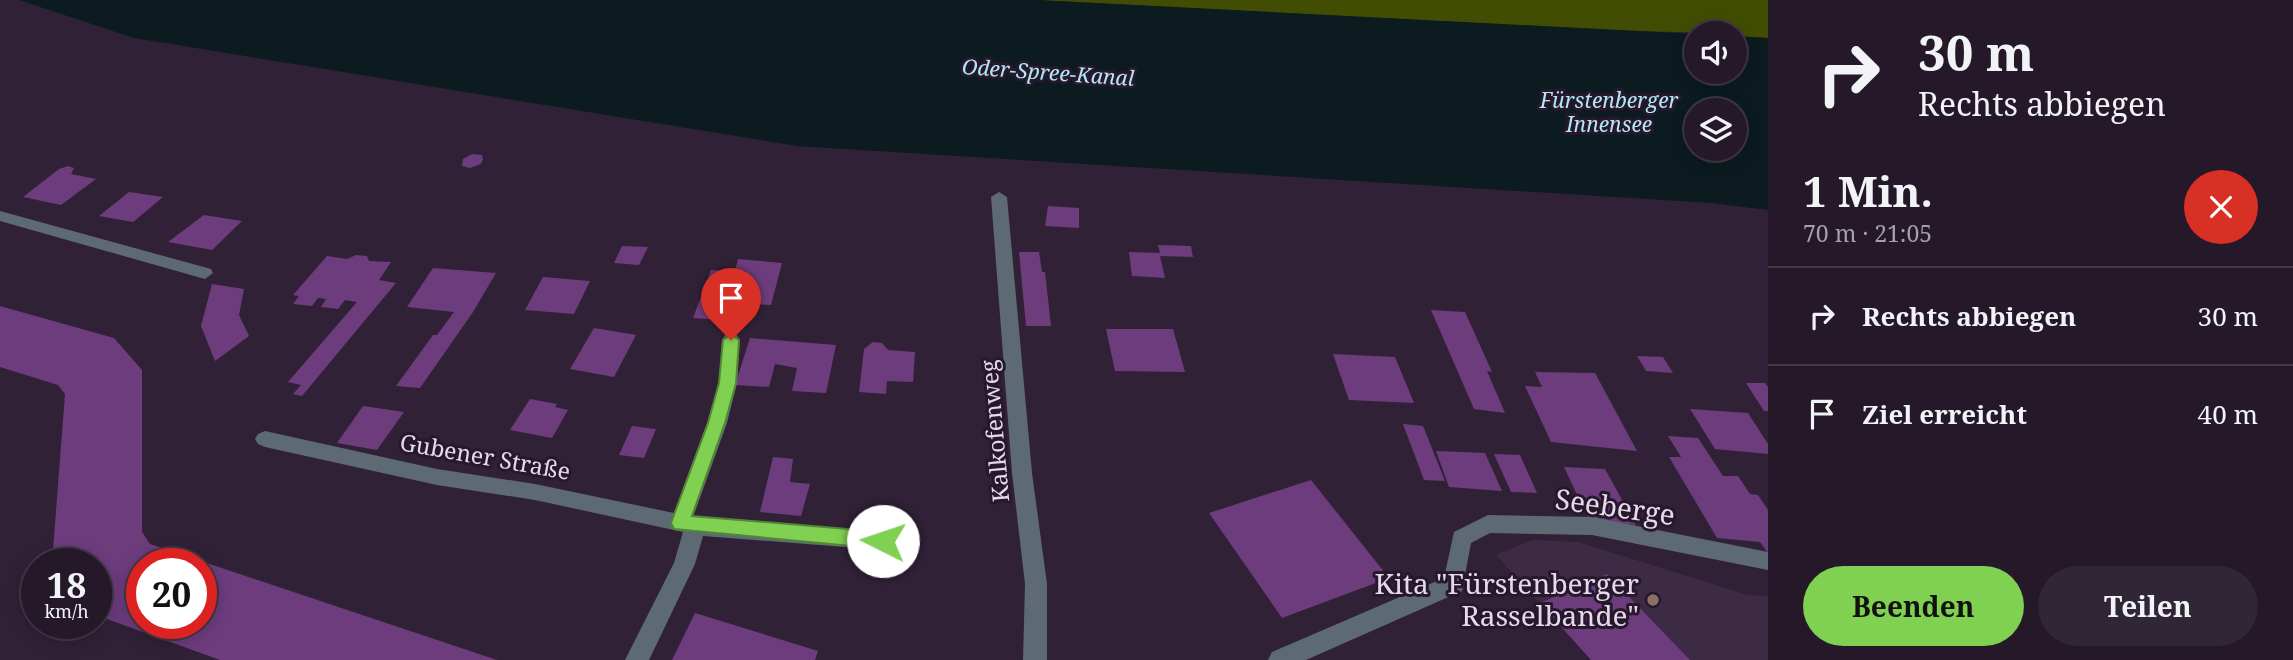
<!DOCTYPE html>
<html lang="de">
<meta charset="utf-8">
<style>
:root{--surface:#251929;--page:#312635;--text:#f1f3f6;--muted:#a3a0a8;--line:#423846;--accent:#80d051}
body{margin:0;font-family:"Noto Serif",serif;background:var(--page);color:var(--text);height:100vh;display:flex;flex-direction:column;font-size:26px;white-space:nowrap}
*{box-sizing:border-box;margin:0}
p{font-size:23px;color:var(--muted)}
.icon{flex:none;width:38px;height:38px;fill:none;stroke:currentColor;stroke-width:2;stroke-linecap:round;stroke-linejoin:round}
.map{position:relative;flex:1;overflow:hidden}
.drawer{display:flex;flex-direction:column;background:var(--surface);width:525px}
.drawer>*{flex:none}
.top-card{background:#251929;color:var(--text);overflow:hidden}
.fabs{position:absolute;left:1684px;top:21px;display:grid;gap:14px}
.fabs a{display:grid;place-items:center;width:63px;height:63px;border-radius:50%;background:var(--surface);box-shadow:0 4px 18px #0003,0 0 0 2px var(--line);font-size:35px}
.speed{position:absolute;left:21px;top:548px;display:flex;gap:14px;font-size:35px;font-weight:700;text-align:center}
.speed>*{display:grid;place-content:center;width:91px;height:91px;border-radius:50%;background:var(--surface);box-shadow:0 4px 18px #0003,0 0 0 2px var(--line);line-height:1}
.speed small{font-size:18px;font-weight:400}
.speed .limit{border:10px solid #d22;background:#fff;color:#111}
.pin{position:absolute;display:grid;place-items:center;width:60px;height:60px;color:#fff;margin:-72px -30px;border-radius:50% 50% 50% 0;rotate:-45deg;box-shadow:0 0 7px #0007}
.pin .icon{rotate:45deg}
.me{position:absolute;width:77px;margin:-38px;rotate:274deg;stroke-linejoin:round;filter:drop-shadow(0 0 5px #0008)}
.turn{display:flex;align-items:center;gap:24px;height:147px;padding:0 35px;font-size:32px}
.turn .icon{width:91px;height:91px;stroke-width:2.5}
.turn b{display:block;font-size:49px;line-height:60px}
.round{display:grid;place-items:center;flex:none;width:74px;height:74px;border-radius:37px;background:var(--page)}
.overview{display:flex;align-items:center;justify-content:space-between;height:119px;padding:0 35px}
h1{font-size:42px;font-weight:700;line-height:52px}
.cta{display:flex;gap:14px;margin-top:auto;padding:14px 35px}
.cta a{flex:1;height:80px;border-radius:42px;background:var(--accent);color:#111;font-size:28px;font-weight:700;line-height:80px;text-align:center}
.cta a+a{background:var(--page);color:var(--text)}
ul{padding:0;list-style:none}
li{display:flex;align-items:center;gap:21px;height:98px;padding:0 35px;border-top:2px solid var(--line)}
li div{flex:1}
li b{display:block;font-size:26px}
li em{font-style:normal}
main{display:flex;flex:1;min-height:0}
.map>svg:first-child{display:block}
.built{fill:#3d2a44}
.green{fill:#424d04}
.water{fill:#0b1b1f;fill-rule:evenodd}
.building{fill:#6d3c7d;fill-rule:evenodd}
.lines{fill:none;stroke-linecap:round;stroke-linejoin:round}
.service{fill:#5e6a73;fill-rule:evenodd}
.minor{fill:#5e6a73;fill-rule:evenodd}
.route{fill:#80d051;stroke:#538735;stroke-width:2}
.education-dot{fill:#8d6e63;stroke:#27182d;stroke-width:2.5}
.labels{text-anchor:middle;stroke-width:6;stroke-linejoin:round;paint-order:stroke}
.far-water-label{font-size:21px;font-style:italic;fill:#b1e8f4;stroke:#27182d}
.street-label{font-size:23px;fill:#e5dae9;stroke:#27182d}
.near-street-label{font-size:28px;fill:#e5dae9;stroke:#27182d}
.near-poi-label{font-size:28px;fill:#e5dae9;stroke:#27182d;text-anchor:end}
</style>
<main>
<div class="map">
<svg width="1768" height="660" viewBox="0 0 1768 660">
<rect width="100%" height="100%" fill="#312137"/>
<path class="built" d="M1533,540L1578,542L1748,595L1768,596V660H1591L1496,555Z"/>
<path class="green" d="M1033,0H1768V38L1734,36V33L1627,31Z"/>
<path class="water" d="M19,0H1039L1696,34V72H1734V36L1768,38V210L1711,203L797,146L134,38ZM1696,110H1734V149H1696Z"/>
<path class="building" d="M472,154L482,155L483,159L481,164L470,168L462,166L463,159Z
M68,166L74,168L71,174L96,179L61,205L23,197L59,169Z
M129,192L163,197L133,222L99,216Z
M1048,206L1079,208V228L1045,226Z
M204,215L242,221L212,250L168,242Z
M1158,245L1191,246L1193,257L1160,256L1165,278L1132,276L1129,252L1160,253Z
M622,246L648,247L639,265L614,263Z
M1019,252H1039L1042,272H1045L1051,326H1026Z
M356,255L367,256L369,261L391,262L379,280L396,283L302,396L293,394L301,385L288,382L357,302L345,300L338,309L321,307L326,299L318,298L312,306L293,304L299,296L293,295L327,256L347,259Z
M738,259L782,263L771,305L754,304L748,321L746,322L693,318L711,270L735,271Z
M433,268L496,273L473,312L420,388L396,386L433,335H437L454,312L407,307Z
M543,277L590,281L574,314L525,310Z
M212,284L244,289L239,315L249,336L215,361L201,326Z
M0,306L114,338L142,370V532L150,544L497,660H220L96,615V564H86L82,553L52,563L65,394L58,385L0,367ZM142,564H201V623H142Z
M1431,310L1465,312L1492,372L1487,371L1505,413L1474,409Z
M594,328L636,335L614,377L570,369Z
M1106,329H1173L1185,372L1115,371Z
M750,338L836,345L826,393L792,391L797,368L775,364L769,387L735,385Z
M873,342L882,343L888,350L915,352L913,382L887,381L886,394L859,392L864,349Z
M1333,354L1395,357L1414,403L1349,400Z
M1637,356L1663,357L1673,373L1646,371Z
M1535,372L1595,373L1637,451L1551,442L1525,386L1542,387Z
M1746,383H1765L1768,387V411H1764Z
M530,399L557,404L555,407L568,410L552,438L510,430Z
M363,406L404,412L377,450L337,443Z
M1690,409L1748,413L1768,444V454L1715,449Z
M1403,424L1423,426L1445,481L1424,480Z
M632,426L656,429L644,458L619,455Z
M1668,436L1698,438L1723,476H1738L1750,494L1758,495L1768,510V553L1760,542L1717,538L1669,457H1681Z
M1436,451L1485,453L1502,491L1449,487Z
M1494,454L1520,455L1537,493L1511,492Z
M773,457L793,459L790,482L810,484L801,516L760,512Z
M1564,467L1605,469L1636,525L1589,520Z
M1311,480L1389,578L1282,618L1209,513Z
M1607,574L1690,660H1591L1540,603Z
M695,613L818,651L815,660H672Z"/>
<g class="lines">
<path class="service" d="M731,334L737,335L740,340L737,383L727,423L693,517L883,532L890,535L894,541L890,547L883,550L703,536L695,564L649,660H625L674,563L683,532L535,500L437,485L265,447L258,444L255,439L258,434L265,431L437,469L535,484L674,513L707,423L719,383L722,340L725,335Z"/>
<path class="minor" d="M999,192L1007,197L1032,473L1047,584V660H1023L1025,584L1012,473L991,197Z
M0,211L211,269L213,273L205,279L0,221Z
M1488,515L1592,517L1768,552V570L1592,535L1490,533L1471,543L1462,591L1306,660H1268L1272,652L1444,578L1454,532Z"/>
</g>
<path class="route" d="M731,334L739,340L736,383L725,423L692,516L883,532L889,535L892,541L889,547L883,549L674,529L671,523L708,423L719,383L723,340Z"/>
<circle class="education-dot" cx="1653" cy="600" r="7"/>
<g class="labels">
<g class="far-water-label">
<text transform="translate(1048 73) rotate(4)" y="7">Oder-Spree-Kanal</text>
<text x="1609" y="108">Fürstenberger<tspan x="1609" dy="24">Innensee</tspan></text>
</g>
<g class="street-label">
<text transform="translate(995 431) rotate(-95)" y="8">Kalkofenweg</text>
<text transform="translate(485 457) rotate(10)" y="8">Gubener Straße</text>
</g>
<g class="near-street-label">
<text transform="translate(1615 507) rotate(8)" y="10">Seeberge</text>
</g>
<g class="near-poi-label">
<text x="1639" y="594">Kita "Fürstenberger<tspan x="1639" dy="32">Rasselbande"</tspan></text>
</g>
</g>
</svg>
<div class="fabs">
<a><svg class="icon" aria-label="sound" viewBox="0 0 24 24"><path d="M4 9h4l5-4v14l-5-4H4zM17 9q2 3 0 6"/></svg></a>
<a><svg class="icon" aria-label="layers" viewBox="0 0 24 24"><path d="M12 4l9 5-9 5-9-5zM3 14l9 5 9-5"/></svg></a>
</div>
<div class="speed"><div>18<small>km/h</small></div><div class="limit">20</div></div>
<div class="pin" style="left:731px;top:340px;background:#d93025"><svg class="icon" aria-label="arrive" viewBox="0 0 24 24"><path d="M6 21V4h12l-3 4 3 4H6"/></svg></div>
<svg class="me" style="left:883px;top:541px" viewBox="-20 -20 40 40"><circle r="19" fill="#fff"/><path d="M0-13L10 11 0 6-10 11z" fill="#80d051"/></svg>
</div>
<section class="drawer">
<div class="top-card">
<div class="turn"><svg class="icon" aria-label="right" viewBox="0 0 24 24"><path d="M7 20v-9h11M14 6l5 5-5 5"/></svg><div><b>30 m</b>Rechts abbiegen</div></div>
</div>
<div class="overview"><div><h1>1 Min.</h1><p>70 m · 21:05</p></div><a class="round" style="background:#d93025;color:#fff"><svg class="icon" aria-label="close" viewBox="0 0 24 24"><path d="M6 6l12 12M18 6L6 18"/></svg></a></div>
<ul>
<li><svg class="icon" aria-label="right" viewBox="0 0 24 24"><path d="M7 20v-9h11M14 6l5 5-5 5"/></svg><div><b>Rechts abbiegen</b></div><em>30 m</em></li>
<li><svg class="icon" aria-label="arrive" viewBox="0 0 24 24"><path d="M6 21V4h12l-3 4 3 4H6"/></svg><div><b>Ziel erreicht</b></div><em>40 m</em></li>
</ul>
<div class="cta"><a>Beenden</a><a>Teilen</a></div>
</section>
</main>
